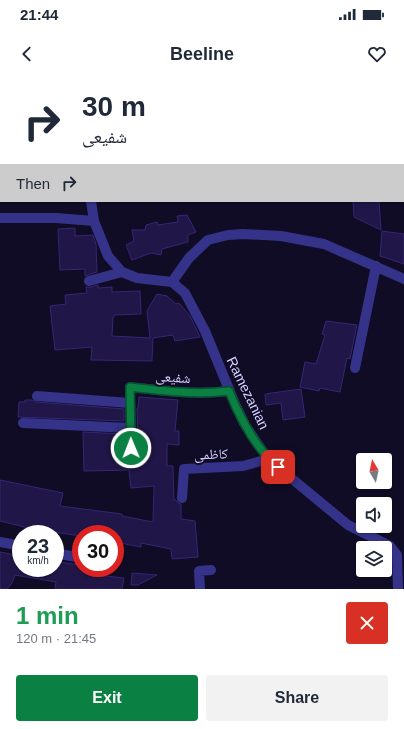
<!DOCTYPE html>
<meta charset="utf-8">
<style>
:root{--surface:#fff;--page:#f2f2f3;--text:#1f2937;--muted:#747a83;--accent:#0b8043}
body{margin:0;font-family:Helvetica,"Noto Naskh Arabic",sans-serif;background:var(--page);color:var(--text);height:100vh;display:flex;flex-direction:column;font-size:15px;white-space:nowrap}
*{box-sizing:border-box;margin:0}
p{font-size:13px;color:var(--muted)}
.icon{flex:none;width:22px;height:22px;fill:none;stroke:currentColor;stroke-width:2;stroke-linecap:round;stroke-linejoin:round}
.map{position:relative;height:509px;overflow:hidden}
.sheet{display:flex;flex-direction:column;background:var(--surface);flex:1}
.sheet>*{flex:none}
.guide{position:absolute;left:0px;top:0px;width:404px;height:122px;box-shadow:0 1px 3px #0004;background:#fff;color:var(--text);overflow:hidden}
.needle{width:26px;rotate:351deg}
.controls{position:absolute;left:356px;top:373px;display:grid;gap:8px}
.controls a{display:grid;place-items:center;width:36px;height:36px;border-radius:4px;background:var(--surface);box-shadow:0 1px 3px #0004;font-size:20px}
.speed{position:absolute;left:12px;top:445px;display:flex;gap:8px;font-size:20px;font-weight:700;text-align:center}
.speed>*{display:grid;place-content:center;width:52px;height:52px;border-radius:50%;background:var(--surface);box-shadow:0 1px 3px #0004;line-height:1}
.speed small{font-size:10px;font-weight:400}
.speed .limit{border:6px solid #d22;background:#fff;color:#111}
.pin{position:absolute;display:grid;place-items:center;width:34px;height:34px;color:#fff;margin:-17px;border-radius:8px;box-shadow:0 2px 6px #0006}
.me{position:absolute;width:44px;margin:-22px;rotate:359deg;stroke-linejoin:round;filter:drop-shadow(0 0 3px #0008)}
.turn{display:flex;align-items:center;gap:14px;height:84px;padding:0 16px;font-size:18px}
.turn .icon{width:52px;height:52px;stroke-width:2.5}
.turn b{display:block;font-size:28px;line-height:34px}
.then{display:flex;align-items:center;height:38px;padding:0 16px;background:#0003;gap:8px;font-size:15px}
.round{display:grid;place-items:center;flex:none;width:42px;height:42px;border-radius:4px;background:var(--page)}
.head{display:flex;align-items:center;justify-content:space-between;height:68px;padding:0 16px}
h1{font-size:24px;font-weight:800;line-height:30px;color:#1e9e55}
.cta{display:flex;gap:8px;margin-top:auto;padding:8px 16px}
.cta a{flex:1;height:46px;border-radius:4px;background:var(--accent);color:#fff;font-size:16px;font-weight:800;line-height:46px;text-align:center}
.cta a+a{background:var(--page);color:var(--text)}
.status{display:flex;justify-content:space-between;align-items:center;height:28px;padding:0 20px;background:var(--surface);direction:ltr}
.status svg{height:11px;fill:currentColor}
header{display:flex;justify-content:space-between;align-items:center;height:52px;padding:0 16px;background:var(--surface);font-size:18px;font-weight:800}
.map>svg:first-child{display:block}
.building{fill:#201648;stroke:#352676}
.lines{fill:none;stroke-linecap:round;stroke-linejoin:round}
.minor{stroke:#353389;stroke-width:10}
.route-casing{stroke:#07532c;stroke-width:10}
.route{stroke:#0b8043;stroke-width:7}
.labels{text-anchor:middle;stroke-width:4;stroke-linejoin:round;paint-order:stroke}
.street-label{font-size:14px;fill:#d5d0ff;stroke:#100c25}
</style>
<div class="status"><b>21:44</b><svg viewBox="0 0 49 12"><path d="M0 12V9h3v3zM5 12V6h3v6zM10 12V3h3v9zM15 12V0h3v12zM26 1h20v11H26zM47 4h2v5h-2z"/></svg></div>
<header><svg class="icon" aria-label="back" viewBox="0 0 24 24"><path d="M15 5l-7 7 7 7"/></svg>Beeline<svg class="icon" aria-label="heart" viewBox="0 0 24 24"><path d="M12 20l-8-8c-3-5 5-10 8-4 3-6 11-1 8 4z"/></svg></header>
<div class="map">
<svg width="404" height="509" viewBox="0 0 404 509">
<rect width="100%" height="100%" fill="#100c25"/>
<path class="building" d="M353,121H379L381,150L354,137Z
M187,135L196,152L188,155V162L162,169L161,175L151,173L132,180L126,165L134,161L132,150H145L146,145L157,142L158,145L178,142L177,136Z
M75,148V156L93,155L96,164L97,192L85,196V189L60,190L58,149Z
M382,151L404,154V184L380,176Z
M98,205V208L112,207V212L140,211L141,234L114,235V237H113L112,256L150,258L147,231L157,214L167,216L176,224L179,223L190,236L200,257L175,261L173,255L153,258L152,281L91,280L92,267L55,270L50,226L66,224L65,215L87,213L86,207H91Z
M326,241L357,245L350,279L347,278L340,312L320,308L319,311L300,307L305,282L316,284L325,255L322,254Z
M301,309L305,337L283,340L281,323L266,325L265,314Z
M139,317L178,320L175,351H179V365L167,364V386H173L174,420H176L178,423L181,424V439L195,441L198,477L172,479L171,469L141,463V467L115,462V454H81V456L54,452L53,454L0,441V400L63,413L60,426L122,434V436L153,442L154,406L131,408L129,390L84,391L83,352L124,354L126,372L131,374L136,371L138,368L137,328H138Z
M25,320H32L37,322L124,329V341L18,337L19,322H25Z
M0,472L21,476V488H58L59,482L81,485V488H99L98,495L124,498L122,509H55L56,502L15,495L12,503L7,509H0Z
M132,493L157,495L138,505H131Z"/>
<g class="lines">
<path class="minor" d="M306,0L308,1
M112,1L116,0
M0,18H1
M403,22H404
M91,121L94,141L108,176L122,192L137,198L172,202L185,213L205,251L235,324L245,345L268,379L348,445L390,466L397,475L398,509
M0,138H56L94,141
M89,201L122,192
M172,202L189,178L208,160L228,155L243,154L281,156L324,164L404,199
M355,288L376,186
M37,316L130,323
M23,343L130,348
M131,368L130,307C163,311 196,315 229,311
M182,418L184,389L243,386L268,379
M0,462L21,466
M55,473L81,478
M200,509L199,491L211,490"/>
</g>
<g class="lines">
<g class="route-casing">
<path id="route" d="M131,368L130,307C163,311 196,315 229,311C240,338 255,368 278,387"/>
</g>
<use href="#route" class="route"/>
</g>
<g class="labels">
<g class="street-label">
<text transform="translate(173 297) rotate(4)" y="5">شفیعی</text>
<text transform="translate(248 313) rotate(64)" y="5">Ramezanian</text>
<text transform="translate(211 374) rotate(-2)" y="5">کاظمی</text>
</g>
</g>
</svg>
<div class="controls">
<a><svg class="needle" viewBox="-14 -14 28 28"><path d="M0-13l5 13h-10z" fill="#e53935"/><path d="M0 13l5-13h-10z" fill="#747a83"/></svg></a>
<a><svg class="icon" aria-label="sound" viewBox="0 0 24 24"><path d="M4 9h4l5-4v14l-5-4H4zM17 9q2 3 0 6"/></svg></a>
<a><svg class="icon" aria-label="layers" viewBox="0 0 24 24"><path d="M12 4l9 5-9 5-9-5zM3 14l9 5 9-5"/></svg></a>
</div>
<div class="speed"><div>23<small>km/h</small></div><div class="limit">30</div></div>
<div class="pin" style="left:278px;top:387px;background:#d93025"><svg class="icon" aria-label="arrive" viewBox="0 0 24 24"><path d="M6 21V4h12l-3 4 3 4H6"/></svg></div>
<svg class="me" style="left:131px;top:368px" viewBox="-20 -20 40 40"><circle r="17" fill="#0b8043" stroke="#fff" stroke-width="3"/><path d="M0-11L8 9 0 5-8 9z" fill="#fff"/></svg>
<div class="guide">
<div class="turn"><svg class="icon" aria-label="right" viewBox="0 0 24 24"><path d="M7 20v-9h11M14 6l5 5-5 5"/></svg><div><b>30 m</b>شفیعی</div></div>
<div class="then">Then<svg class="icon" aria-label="right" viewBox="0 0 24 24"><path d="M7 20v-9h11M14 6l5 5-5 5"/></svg></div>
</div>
</div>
<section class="sheet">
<div class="head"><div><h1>1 min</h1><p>120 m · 21:45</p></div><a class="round" style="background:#d93025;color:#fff"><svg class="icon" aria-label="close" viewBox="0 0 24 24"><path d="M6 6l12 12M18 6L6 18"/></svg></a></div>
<div class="cta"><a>Exit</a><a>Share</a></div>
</section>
